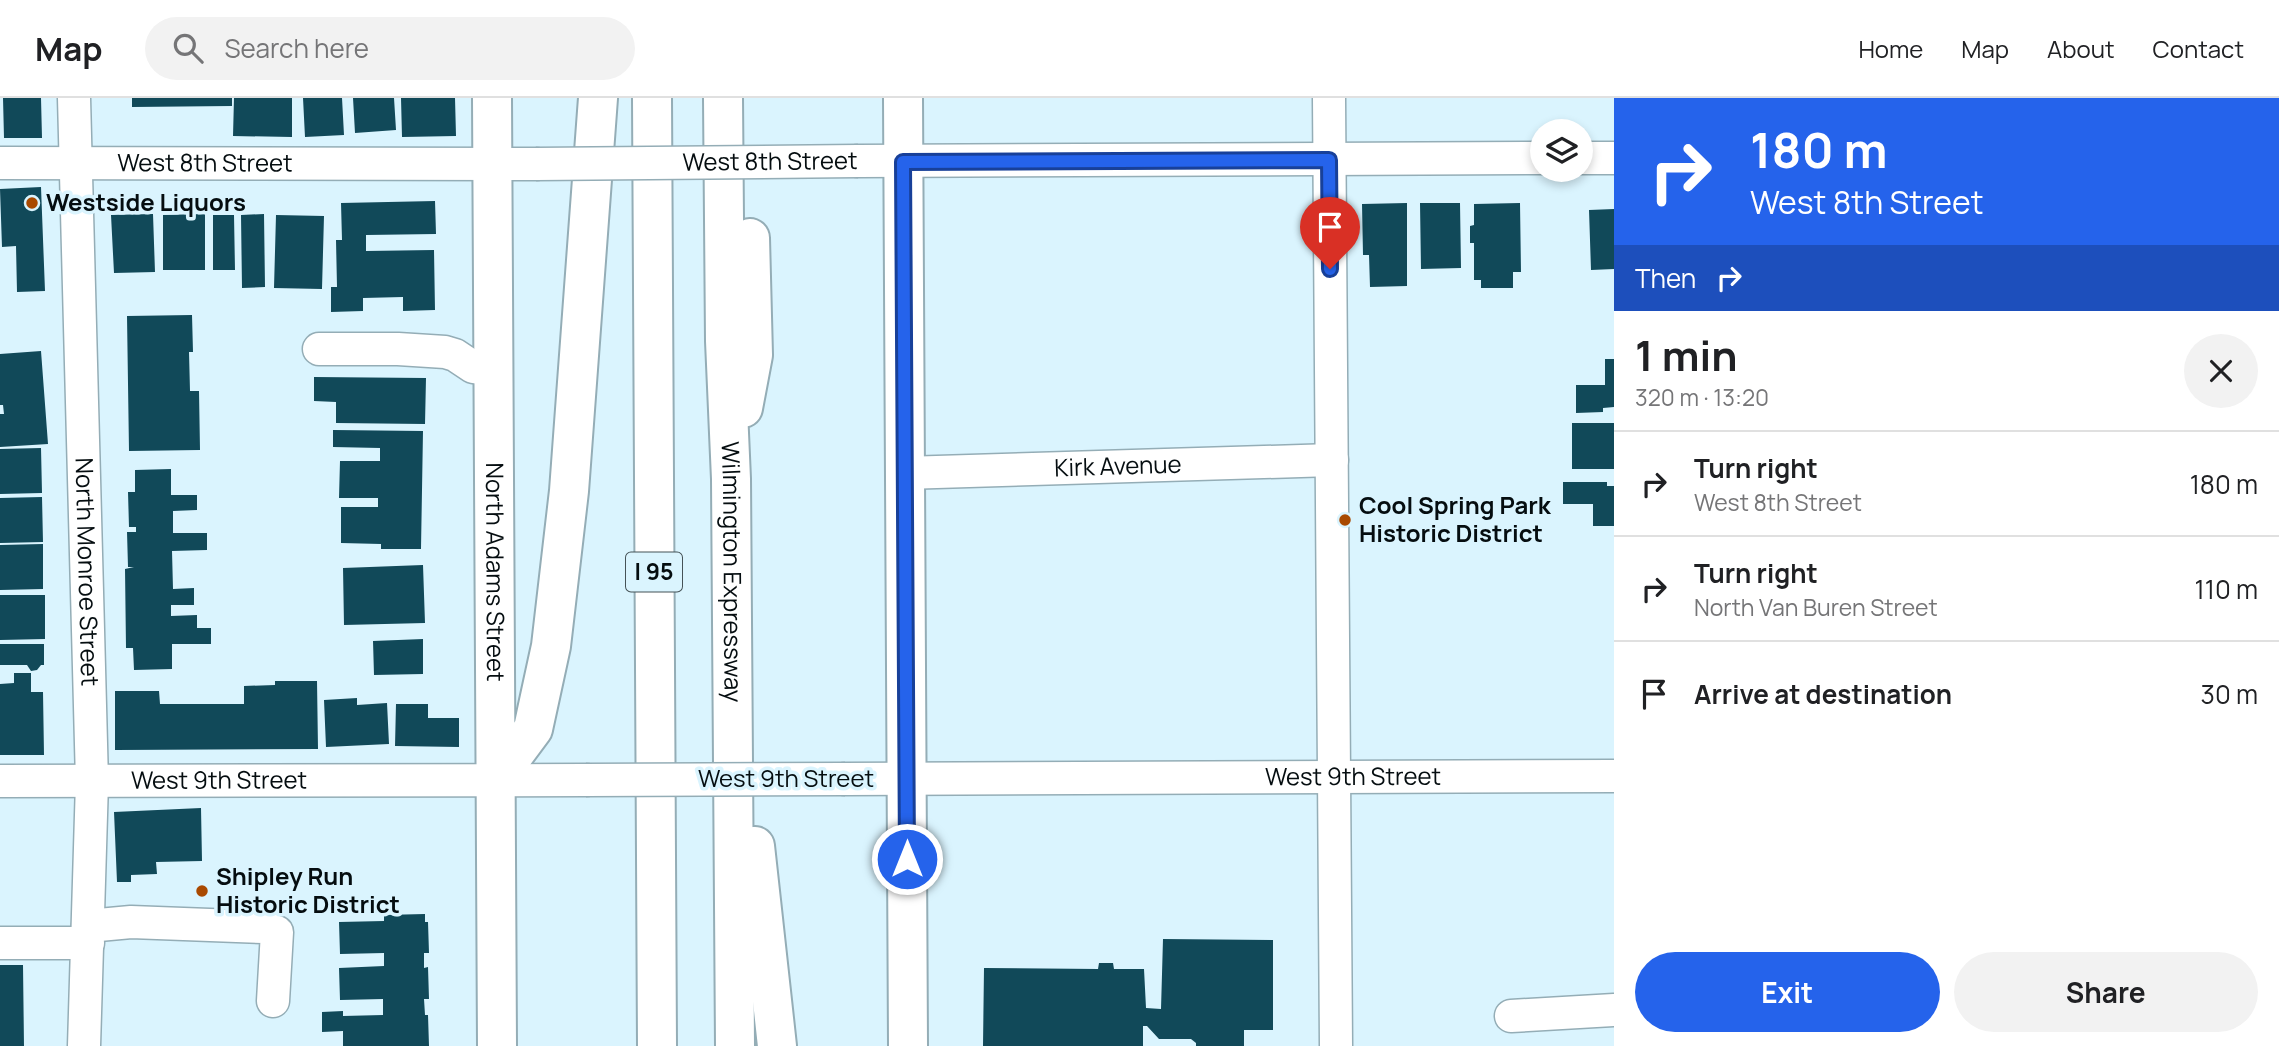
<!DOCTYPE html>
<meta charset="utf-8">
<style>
:root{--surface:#fff;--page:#f2f2f2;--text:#202124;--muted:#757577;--line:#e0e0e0;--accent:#2563eb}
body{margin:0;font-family:Manrope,sans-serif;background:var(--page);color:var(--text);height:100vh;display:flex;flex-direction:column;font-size:26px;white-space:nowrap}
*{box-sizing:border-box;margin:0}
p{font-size:23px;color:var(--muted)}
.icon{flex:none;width:38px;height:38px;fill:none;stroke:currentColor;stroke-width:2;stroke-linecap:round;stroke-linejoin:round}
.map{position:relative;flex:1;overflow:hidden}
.details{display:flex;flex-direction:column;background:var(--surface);width:665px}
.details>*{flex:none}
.guide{background:#2563eb;color:#fff;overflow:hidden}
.controls{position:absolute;left:1530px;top:21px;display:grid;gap:14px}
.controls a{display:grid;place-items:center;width:63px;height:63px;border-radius:50%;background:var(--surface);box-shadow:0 4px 10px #0003;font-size:35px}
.pin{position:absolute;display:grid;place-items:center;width:60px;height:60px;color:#fff;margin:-72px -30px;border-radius:50% 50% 50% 0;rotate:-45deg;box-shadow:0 0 7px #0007}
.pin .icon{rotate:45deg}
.me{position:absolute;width:77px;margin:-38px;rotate:0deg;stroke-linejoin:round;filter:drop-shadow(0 0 5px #0008)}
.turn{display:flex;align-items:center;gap:24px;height:147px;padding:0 21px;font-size:32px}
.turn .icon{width:91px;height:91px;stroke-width:2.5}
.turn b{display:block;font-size:49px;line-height:60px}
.then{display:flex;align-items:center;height:66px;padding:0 21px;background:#0003;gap:14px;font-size:26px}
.round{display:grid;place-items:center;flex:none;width:74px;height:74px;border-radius:37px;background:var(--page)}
.overview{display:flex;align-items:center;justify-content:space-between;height:119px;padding:0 21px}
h1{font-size:42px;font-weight:700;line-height:52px}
.action{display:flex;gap:14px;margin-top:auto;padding:14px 21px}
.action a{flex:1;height:80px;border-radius:42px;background:var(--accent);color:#fff;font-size:28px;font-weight:700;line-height:80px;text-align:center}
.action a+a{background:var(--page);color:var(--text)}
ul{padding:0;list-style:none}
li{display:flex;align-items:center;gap:21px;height:105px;padding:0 21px;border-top:2px solid var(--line)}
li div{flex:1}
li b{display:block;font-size:26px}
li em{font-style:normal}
header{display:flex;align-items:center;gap:42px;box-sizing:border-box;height:98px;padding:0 35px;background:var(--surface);border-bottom:2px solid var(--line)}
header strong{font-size:33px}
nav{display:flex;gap:38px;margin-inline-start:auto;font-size:24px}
.search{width:490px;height:63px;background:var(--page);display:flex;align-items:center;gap:18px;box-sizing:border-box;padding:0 24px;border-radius:38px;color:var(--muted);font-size:26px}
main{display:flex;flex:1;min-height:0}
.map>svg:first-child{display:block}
.building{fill:#114959}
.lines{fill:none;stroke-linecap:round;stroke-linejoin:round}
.minor-casing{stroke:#94adb6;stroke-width:35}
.major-casing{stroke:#94adb6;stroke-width:42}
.highway-casing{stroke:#94adb6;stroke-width:42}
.minor{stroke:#fff;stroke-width:32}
.major{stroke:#fff;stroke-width:38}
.highway{stroke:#fff;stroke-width:38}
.minor-bridge-casing{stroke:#94adb6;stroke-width:35;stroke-linecap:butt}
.minor-bridge{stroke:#fff;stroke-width:32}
.route-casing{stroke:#184099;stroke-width:18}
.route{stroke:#2563eb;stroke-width:12}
.poi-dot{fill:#a94900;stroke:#daf4fe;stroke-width:2.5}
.labels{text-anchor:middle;stroke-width:7;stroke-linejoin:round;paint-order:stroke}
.shield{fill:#daf4fe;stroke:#455257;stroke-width:2}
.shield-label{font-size:23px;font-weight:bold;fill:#050d10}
.street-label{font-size:24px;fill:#050d10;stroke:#daf4fe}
.poi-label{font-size:24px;font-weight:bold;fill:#050d10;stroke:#daf4fe;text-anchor:start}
</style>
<header>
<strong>Map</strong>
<div class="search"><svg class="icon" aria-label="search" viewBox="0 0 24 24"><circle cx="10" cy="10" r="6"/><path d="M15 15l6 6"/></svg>Search here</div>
<nav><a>Home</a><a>Map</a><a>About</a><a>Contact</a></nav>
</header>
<main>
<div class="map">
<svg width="1614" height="948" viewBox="0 0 1614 948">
<rect width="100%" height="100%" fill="#daf4fe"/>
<path class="building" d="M3,0H41L42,40H4Z
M132,0H232V8L132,9Z
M234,0H292V39L233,38Z
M303,0H342L344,37L305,39Z
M353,0H394L396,32L355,35Z
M401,0H455L456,38L402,39Z
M41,89L45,193L17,194L16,148L2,149L0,91Z
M435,103L436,136L366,137V153L434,152L435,212L403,213V199L363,200V213L331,214V189H337L336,142H342L341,105Z
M1407,105V188L1370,189L1369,157H1363L1362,106Z
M1420,105H1460L1461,170L1421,171Z
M1520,105L1521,174H1513V190H1481V182H1474V145H1470V128L1474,127V106Z
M1614,111V171L1591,172L1589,112Z
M153,116L155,174L114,175L111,117Z
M205,116V172H163V117Z
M264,116L265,189L242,190L241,117Z
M213,117H234L235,172H213Z
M276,117L324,118L322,191L274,190Z
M192,217L193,254H189L190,293H199L200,352L129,353L127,218Z
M41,253L48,346L0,349V316H4L3,307H0V256Z
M1605,261H1614V309L1603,310V314L1576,315V287H1605Z
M314,279L426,280L425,326L336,325V304L314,303Z
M1572,325H1614V371H1572Z
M333,332L423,333L421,451H381V446L341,445V409H378V400H339L340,363H380V350L333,349Z
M41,350L42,395L0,396V351Z
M171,371V397H197V412L173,413V435H207V452L172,453L173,491L194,490V507H171V518L197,517V530H211V546H172V571L134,572L133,550H126L125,471L134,469H128L127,434H136V429H129L128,394H135V372Z
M1563,384H1607V388H1614V428H1593V406H1563Z
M42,399L43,444L0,445V400Z
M43,446V491L0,492V447Z
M423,467L425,525L344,527L343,470Z
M0,497H45V541L0,542Z
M423,541V576L374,577L373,543Z
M0,546H44V567H41L37,572L31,573L27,567H0Z
M14,575H31V594H43L44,657H0V586L14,585Z
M275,583H317L318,651L115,652V593H159L160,606H244V588L275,587Z
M357,600V607L387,605L389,646L326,649L324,602Z
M396,606H428V620H459V649L395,648Z
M201,710L202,763L156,764L157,776L131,777V784H117L114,714Z
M425,816V824H428L429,855H424V870L428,869L429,901H424L425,917H428L429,948H343V933L322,934V914L343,913V918L383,917V901L340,902L339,870L384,868V855L340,856L339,824L384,823V817Z
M1163,841L1273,842V932H1244V948H1196V945L1191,941H1159L1147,928H1143V948H983L984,870L1098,871L1099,865H1113L1114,871H1144L1146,910L1161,911Z
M0,867H23L24,948H0Z"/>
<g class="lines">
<g class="minor-casing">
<g id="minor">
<path id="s1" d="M74,0L92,684L84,948"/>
<path d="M1329,0L1336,948"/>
<path d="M1580,60H1614"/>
<path d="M858,63L1542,60"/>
<path id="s2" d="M0,65L536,66"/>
<path d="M319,251H398L445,254L455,257L473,269L493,272"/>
<path id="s3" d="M904,375L1332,362"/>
<path id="s4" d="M845,681L1614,678"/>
<path id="s5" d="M0,683L586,682"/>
<path d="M88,828L131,824L263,829L277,834L273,903"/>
<path d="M0,845H88"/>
<path d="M1511,918L1614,912"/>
</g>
</g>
<g class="major-casing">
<g id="major">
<path id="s6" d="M492,0L497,948"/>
<path d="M903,0L908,948"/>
</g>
</g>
<g class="highway-casing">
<g id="highway">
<path d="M652,0L657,948"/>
<path id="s7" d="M723,0L725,243L731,381L735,948"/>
<path d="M743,310L753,257L750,140"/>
<path d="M495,682L533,631L551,548L569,393L598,0"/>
<path d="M755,748L777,948"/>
</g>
</g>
<use href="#minor" class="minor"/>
<use href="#major" class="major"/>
<use href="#highway" class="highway"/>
<g class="minor-bridge-casing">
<g id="minor-bridge">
<path id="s8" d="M536,66L858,63"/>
<path d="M586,682L845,681"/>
</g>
</g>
<use href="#minor-bridge" class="minor-bridge"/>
</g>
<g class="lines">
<g class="route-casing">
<path id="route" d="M907,761L903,64L1329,62L1330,171"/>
</g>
<use href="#route" class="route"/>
</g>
<g class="poi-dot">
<circle cx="32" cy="105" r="7"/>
<circle cx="1345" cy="422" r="7"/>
<circle cx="202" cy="793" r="7"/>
</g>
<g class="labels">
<rect class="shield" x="626" y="454.5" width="56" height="39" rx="5"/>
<g class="shield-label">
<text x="654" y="482">I 95</text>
</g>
<g class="street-label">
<text dy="8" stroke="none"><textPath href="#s8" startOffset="234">West 8th Street</textPath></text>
<text dy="8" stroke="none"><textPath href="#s2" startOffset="205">West 8th Street</textPath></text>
<text dy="8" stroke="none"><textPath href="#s3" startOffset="214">Kirk Avenue</textPath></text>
<text dy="8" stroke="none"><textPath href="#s1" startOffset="474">North Monroe Street</textPath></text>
<text dy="8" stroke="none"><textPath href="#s6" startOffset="474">North Adams Street</textPath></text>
<text dy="8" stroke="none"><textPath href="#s7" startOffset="474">Wilmington Expressway</textPath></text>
<text dy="8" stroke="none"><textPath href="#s4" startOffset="508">West 9th Street</textPath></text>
<text x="786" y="689">West 9th Street</text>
<text dy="8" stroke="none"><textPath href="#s5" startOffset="219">West 9th Street</textPath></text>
</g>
<g class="poi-label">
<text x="46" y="113">Westside Liquors</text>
<text x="1359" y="416">Cool Spring Park<tspan x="1359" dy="28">Historic District</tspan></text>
<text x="216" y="787">Shipley Run<tspan x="216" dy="28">Historic District</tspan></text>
</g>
</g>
</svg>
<div class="controls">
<a><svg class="icon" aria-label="layers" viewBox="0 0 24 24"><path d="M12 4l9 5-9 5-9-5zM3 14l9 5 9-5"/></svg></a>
</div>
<div class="pin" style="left:1330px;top:171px;background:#d93025"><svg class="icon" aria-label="arrive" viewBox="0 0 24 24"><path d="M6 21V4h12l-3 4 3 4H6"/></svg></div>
<svg class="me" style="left:907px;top:761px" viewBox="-20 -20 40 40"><circle r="17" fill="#2563eb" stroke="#fff" stroke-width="3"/><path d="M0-11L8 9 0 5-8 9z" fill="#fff"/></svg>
</div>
<section class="details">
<div class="guide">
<div class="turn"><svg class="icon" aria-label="right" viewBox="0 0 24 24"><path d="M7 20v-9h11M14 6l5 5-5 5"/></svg><div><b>180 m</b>West 8th Street</div></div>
<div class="then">Then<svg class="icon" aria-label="right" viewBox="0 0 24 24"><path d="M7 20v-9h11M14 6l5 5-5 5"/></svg></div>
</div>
<div class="overview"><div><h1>1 min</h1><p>320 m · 13:20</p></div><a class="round"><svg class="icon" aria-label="close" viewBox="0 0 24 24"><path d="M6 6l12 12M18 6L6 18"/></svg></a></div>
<ul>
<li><svg class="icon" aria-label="right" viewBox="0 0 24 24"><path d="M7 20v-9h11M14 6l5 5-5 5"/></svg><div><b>Turn right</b><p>West 8th Street</p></div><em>180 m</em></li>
<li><svg class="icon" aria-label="right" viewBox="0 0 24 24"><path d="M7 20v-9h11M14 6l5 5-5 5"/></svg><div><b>Turn right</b><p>North Van Buren Street</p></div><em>110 m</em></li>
<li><svg class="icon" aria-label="arrive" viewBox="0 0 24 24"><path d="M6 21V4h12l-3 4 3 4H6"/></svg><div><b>Arrive at destination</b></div><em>30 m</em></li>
</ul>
<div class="action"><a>Exit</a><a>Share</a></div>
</section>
</main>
